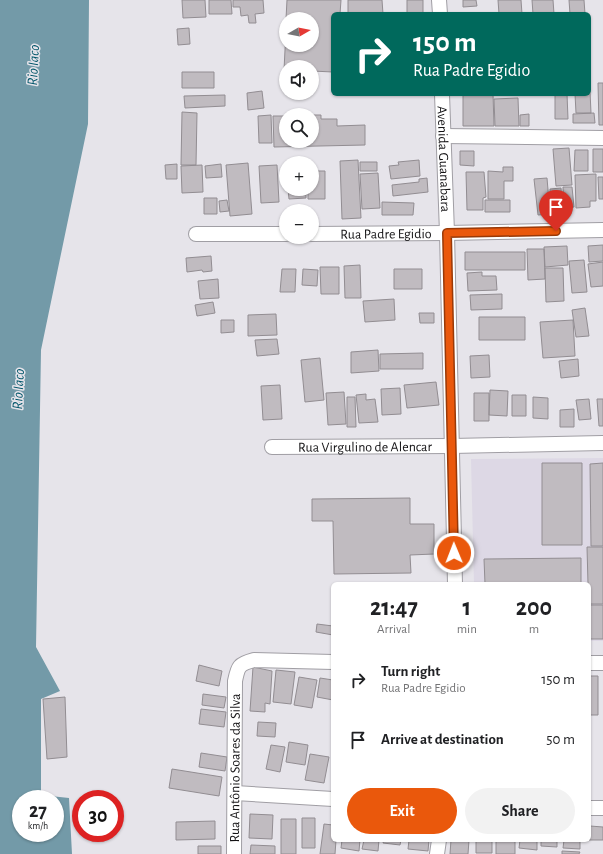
<!DOCTYPE html>
<meta charset="utf-8">
<style>
:root{--surface:#fff;--page:#f2f2f2;--text:#202124;--muted:#757577;--accent:#ea580c}
body{margin:0;font-family:"Alegreya Sans",sans-serif;background:var(--page);color:var(--text);height:100vh;display:flex;flex-direction:column;font-size:15px;white-space:nowrap}
*{box-sizing:border-box;margin:0}
p{font-size:13px;color:var(--muted)}
.icon{flex:none;width:22px;height:22px;fill:none;stroke:currentColor;stroke-width:2;stroke-linecap:round;stroke-linejoin:round}
.map{position:relative;flex:1;overflow:hidden}
.details{position:absolute;left:331px;top:582px;width:260px;height:260px;display:flex;flex-direction:column;background:var(--surface);border-radius:6px;box-shadow:0 1px 3px #0004}
.details>*{flex:none}
.banner{position:absolute;left:331px;top:12px;width:260px;height:84px;border-radius:6px;box-shadow:0 1px 3px #0004;background:#00695c;color:#fff;overflow:hidden}
.needle{width:26px;rotate:81deg}
.controls{position:absolute;left:279px;top:12px;display:grid;gap:8px}
.controls a{display:grid;place-items:center;width:40px;height:40px;border-radius:50%;background:var(--surface);box-shadow:0 1px 3px #0004;font-size:20px}
.speed{position:absolute;left:12px;top:790px;display:flex;gap:8px;font-size:20px;font-weight:700;text-align:center}
.speed>*{display:grid;place-content:center;width:52px;height:52px;border-radius:50%;background:var(--surface);box-shadow:0 1px 3px #0004;line-height:1}
.speed small{font-size:10px;font-weight:400}
.speed .limit{border:6px solid #d22;background:#fff;color:#111}
.pin{position:absolute;display:grid;place-items:center;width:34px;height:34px;color:#fff;margin:-41px -17px;border-radius:50% 50% 50% 0;rotate:-45deg;box-shadow:0 0 4px #0007}
.pin .icon{rotate:45deg}
.me{position:absolute;width:44px;margin:-22px;rotate:359deg;stroke-linejoin:round;filter:drop-shadow(0 0 3px #0008)}
.turn{display:flex;align-items:center;gap:14px;height:84px;padding:0 16px;font-size:18px}
.turn .icon{width:52px;height:52px;stroke-width:2.5}
.turn b{display:block;font-size:28px;line-height:34px}
.eta{display:flex;justify-content:space-evenly;align-items:center;height:68px;text-align:center}
.eta b{font-size:24px;font-weight:700;line-height:28px}
.primary-button{display:flex;gap:8px;margin-top:auto;padding:8px 16px}
.primary-button a{flex:1;height:46px;border-radius:24px;background:var(--accent);color:#fff;font-size:16px;font-weight:700;line-height:46px;text-align:center}
.primary-button a+a{background:var(--page);color:var(--text)}
ul{padding:0;list-style:none}
li{display:flex;align-items:center;gap:12px;height:60px;padding:0 16px}
li div{flex:1}
li b{display:block;font-size:15px}
li em{font-style:normal}
.map>svg:first-child{display:block}
.built{fill:#ddd8e5}
.water{fill:#739aa8;fill-rule:evenodd}
.building{fill:#c0bbc0;stroke:#928d92}
.lines{fill:none;stroke-linecap:round;stroke-linejoin:round}
.street-casing{stroke:#a09ea4;stroke-width:16}
.street{stroke:#fff;stroke-width:14}
.route-casing{stroke:#983908;stroke-width:10}
.route{stroke:#ea580c;stroke-width:7}
.labels{text-anchor:middle;stroke-width:3;stroke-linejoin:round;paint-order:stroke}
.street-label{font-size:14px;fill:#141315;stroke:#e6e4ea}
.water-label{font-size:15px;font-style:italic;fill:#00556a;stroke:#e6e4ea}
</style>
<div class="map">
<svg width="603" height="854" viewBox="0 0 603 854">
<rect width="100%" height="100%" fill="#e6e4ea"/>
<path class="built" d="M603,458V641H589V584H474L471,459Z"/>
<path class="water" d="M0,0H89L88,124L41,350L36,647L60,691L41,699V795L69,798L72,854H0ZM21,799H55V833H21Z"/>
<path class="building" d="M182,0H205L206,17L183,18Z
M209,0H231L232,14H209Z
M233,0H263L264,13L255,14L256,23H249L248,15L241,16L240,7H233Z
M287,0H341L340,14H333V72L312,71V67H286V70H284L286,30V45H312V19H286Z
M348,0H382L383,14H348Z
M407,0H423V14H407Z
M463,0H476L477,6L463,7Z
M498,0H521L522,14H499Z
M532,0H553L554,14H533Z
M569,0H584L585,14H570Z
M189,28L190,44L178,45L177,29Z
M182,72H214V88H182Z
M598,83H603V125H599Z
M262,91L264,108L248,110L247,93Z
M589,91H590L591,113H576L575,94H589Z
M463,94H493L494,126H463Z
M555,94H567L568,119H555Z
M225,95V106L185,108L184,96Z
M518,98L519,126H495L494,99Z
M182,112L197,113L196,165H181Z
M594,113L595,123H573V114Z
M529,114V126H520V115Z
M271,115L272,143H259L258,116Z
M306,115H321V119H337V126L365,125V145L274,147L273,116H286V141H312V115Z
M569,148L572,185L556,186L553,149Z
M593,149H603V172H593Z
M575,150H588V171H574Z
M460,151H474V166L460,165Z
M358,160L361,218L342,219L340,161Z
M419,160L420,176L391,179L389,166L399,165L398,162Z
M360,162H377V171H360Z
M248,163L252,214L230,216L226,165Z
M177,164V179H166L165,165Z
M221,164L222,177L206,178L205,166Z
M202,165L203,192L182,193L181,166Z
M277,165L279,202L261,203L259,166Z
M286,165V183H283V166Z
M503,167H513V181H504V199H488V171L503,172Z
M312,171H325V199H308V189H312Z
M466,172H484L486,197L483,198V210H467Z
M378,173L380,208L362,209L360,174Z
M596,174V201H590V207L576,208L575,175Z
M598,177H603V199H599Z
M427,178L428,192L393,196L392,185L419,182V179Z
M547,178L550,214L538,215L534,179Z
M563,187H572L574,207L564,208Z
M561,188L562,209L551,210L550,189Z
M288,189H306V198L289,199Z
M204,198H217V214H204Z
M227,200L229,211L220,212L219,201Z
M485,200H510V212H485Z
M382,202L414,203L413,215H382Z
M603,245V261L589,262L588,246Z
M567,246L568,265L545,267L544,247Z
M527,249H544L545,279L528,280Z
M465,252H525V270H465Z
M211,256L212,271L203,272L202,270L187,272L186,258Z
M584,260L587,292L572,293L569,261Z
M603,262V286L591,287L588,264Z
M360,265L361,298H345L344,266Z
M320,267H339V294H321Z
M545,268H563L564,301L546,302Z
M282,269H296L295,292H280Z
M303,269L318,270L317,286L302,285Z
M394,269H422V289H394Z
M482,272V276H496L497,290L468,291L467,273Z
M218,279L219,298L200,299L198,281Z
M502,294V309L471,310L470,295Z
M394,299L395,320L365,322L363,301Z
M213,302L215,313L197,316L195,305Z
M585,308L589,336L576,337L572,310Z
M419,313H434V323H420Z
M276,314L277,335L248,336V315Z
M479,317H525V340H479Z
M221,320H234V332L221,333Z
M573,320L575,356L543,358L540,322Z
M277,339L279,354L257,356L255,340Z
M378,350L379,371L351,373V352Z
M423,353V369H380V354Z
M489,355L490,377L471,378L470,356Z
M320,358L324,400L305,402L301,360Z
M578,359L579,376L561,378L559,361Z
M436,382L439,405L407,408L404,385Z
M280,385L282,419L263,420L261,386Z
M400,388L401,414L382,415L381,389Z
M490,390L508,391L507,416L489,415Z
M344,392L346,424L328,425L326,393Z
M474,393H489V421H474Z
M366,394V400L375,399L378,422L359,423L356,395Z
M512,395H526V416H512Z
M347,397H355L356,427H347Z
M533,397L548,398V419L533,418Z
M589,399L591,419L579,420L576,400Z
M597,399H603V426H599Z
M574,409V427H560V410Z
M542,463H582V545H542Z
M603,463V546H591L590,464Z
M410,498V524H434V554L410,555L411,573L334,574L333,521H312V499Z
M587,547H603V604H589V584H588Z
M581,558V584H485L484,559Z
M590,605H603V639H590Z
M317,624L333,626V635L316,632Z
M199,665L222,671L219,686L196,681Z
M253,667L272,671L270,704L265,703V712L250,711Z
M276,670L295,672L291,704L273,702Z
M589,676H598V715H589Z
M299,677L317,680L312,708L294,705Z
M320,678L333,680V700L317,697Z
M203,694L226,697L224,708L202,705Z
M65,697L67,757L47,759L43,699Z
M201,709L226,712L224,727L199,724Z
M258,722L276,723L275,737L257,736Z
M289,742L308,745L305,765L286,762Z
M271,745L285,747L280,772L266,769Z
M201,753L227,757L225,771L199,767Z
M310,754L329,757L324,783L305,780Z
M172,769L222,777L219,796L169,788Z
M250,814L273,815L272,839L249,838Z
M302,818H315V848H302Z
M281,819H296V854H281Z
M215,821V839L176,840V822Z
M324,824L333,825V840H336L335,854H320Z
M590,826L603,827V840H589Z
M342,840H360L359,851L341,848Z
M364,840H379L378,851L362,849Z
M384,840H401L400,845L383,843Z
M409,840H429L428,851L408,849Z
M451,840H469L468,854H450Z
M476,840H492V853H476Z
M496,840H515V854H496Z
M520,840H537V850L519,848Z
M541,840H557V847L541,846Z
M564,840H580V849L563,848Z
M251,845L275,846V854H250Z
M198,846H221V854H198Z
M562,851L580,852L579,854H562Z"/>
<g class="lines">
<g class="street-casing">
<g id="street">
<path d="M439,0L440,14"/>
<path id="s1" d="M442,94L447,233L455,584"/>
<path d="M443,136L603,138"/>
<path d="M196,234H286"/>
<path id="s2" d="M312,234L447,233L603,230"/>
<path id="s3" d="M272,447L452,446L603,443"/>
<path d="M589,663H603"/>
<path d="M235,793L333,799"/>
<path d="M589,808H603"/>
<path id="s4" d="M234,854L235,681C238,666 239,664 254,660L333,662"/>
<path d="M437,854L439,840"/>
</g>
</g>
<use href="#street" class="street"/>
</g>
<g class="lines">
<g class="route-casing">
<path id="route" d="M454,553L447,233L556,231"/>
</g>
<use href="#route" class="route"/>
</g>
<g class="labels">
<g class="street-label">
<text dy="5" stroke="none"><textPath href="#s1" startOffset="65">Avenida Guanabara</textPath></text>
<text dy="5" stroke="none"><textPath href="#s2" startOffset="74">Rua Padre Egidio</textPath></text>
<text dy="5" stroke="none"><textPath href="#s3" startOffset="93">Rua Virgulino de Alencar</textPath></text>
<text dy="5" stroke="none"><textPath href="#s4" startOffset="86">Rua Antônio Soares da Silva</textPath></text>
</g>
<g class="water-label">
<text transform="translate(33 65) rotate(-87)" y="5">Rio Iaco</text>
<text transform="translate(18 389) rotate(-87)" y="5">Rio Iaco</text>
</g>
</g>
</svg>
<div class="controls">
<a><svg class="needle" viewBox="-14 -14 28 28"><path d="M0-13l5 13h-10z" fill="#e53935"/><path d="M0 13l5-13h-10z" fill="#757577"/></svg></a>
<a><svg class="icon" aria-label="sound" viewBox="0 0 24 24"><path d="M4 9h4l5-4v14l-5-4H4zM17 9q2 3 0 6"/></svg></a>
<a><svg class="icon" aria-label="search" viewBox="0 0 24 24"><circle cx="10" cy="10" r="6"/><path d="M15 15l6 6"/></svg></a>
<a>+</a>
<a>−</a>
</div>
<div class="speed"><div>27<small>km/h</small></div><div class="limit">30</div></div>
<div class="pin" style="left:556px;top:231px;background:#d93025"><svg class="icon" aria-label="arrive" viewBox="0 0 24 24"><path d="M6 21V4h12l-3 4 3 4H6"/></svg></div>
<svg class="me" style="left:454px;top:553px" viewBox="-20 -20 40 40"><circle r="17" fill="#ea580c" stroke="#fff" stroke-width="3"/><path d="M0-11L8 9 0 5-8 9z" fill="#fff"/></svg>
<div class="banner">
<div class="turn"><svg class="icon" aria-label="right" viewBox="0 0 24 24"><path d="M7 20v-9h11M14 6l5 5-5 5"/></svg><div><b>150 m</b>Rua Padre Egidio</div></div>
</div>
<section class="details">
<div class="eta">
<div><b>21:47</b><p>Arrival</p></div>
<div><b>1</b><p>min</p></div>
<div><b>200</b><p>m</p></div>
</div>
<ul>
<li><svg class="icon" aria-label="right" viewBox="0 0 24 24"><path d="M7 20v-9h11M14 6l5 5-5 5"/></svg><div><b>Turn right</b><p>Rua Padre Egidio</p></div><em>150 m</em></li>
<li><svg class="icon" aria-label="arrive" viewBox="0 0 24 24"><path d="M6 21V4h12l-3 4 3 4H6"/></svg><div><b>Arrive at destination</b></div><em>50 m</em></li>
</ul>
<div class="primary-button"><a>Exit</a><a>Share</a></div>
</section>
</div>
